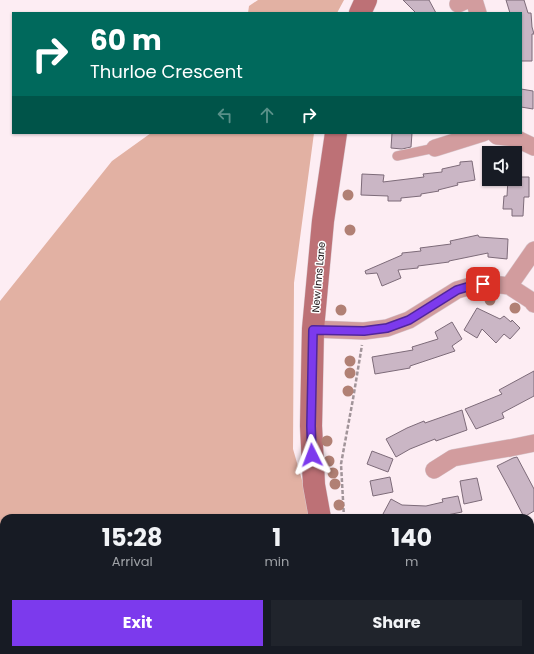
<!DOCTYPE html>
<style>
:root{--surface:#171b24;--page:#20242c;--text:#f1f3f6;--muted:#9ea1a6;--accent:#7c3aed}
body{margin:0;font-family:Poppins,sans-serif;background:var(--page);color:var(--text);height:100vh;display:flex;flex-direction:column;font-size:15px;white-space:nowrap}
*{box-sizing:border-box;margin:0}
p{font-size:13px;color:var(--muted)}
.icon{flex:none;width:22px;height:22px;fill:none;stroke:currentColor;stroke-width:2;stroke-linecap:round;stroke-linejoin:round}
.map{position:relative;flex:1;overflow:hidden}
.side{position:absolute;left:0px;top:514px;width:534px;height:140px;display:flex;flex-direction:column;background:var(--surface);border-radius:12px 12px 0 0;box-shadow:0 1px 3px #0004}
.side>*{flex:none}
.top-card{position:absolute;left:12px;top:12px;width:510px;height:122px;border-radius:0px;box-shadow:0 1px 3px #0004;background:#00695c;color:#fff;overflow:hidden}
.tools{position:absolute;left:482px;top:146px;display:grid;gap:8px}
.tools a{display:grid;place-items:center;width:40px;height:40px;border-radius:0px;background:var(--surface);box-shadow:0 1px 3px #0004;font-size:20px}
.pin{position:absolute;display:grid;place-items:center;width:34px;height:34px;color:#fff;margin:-17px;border-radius:8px;box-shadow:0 2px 6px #0006}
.me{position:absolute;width:44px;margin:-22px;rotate:357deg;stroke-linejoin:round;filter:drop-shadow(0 0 3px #0008)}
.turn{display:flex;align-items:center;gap:14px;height:84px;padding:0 12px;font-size:18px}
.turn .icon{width:52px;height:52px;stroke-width:2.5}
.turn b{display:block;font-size:28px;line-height:34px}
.lanes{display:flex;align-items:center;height:38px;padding:0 12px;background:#0003;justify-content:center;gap:20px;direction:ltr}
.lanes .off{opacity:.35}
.eta{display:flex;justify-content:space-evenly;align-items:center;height:68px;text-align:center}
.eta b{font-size:24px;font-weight:700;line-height:28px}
.cta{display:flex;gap:8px;margin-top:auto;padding:8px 12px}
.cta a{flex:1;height:46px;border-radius:0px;background:var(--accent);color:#fff;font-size:16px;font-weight:700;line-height:46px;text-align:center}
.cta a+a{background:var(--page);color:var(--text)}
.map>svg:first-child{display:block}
.green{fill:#e2b1a3}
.building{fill:#cab6c5;stroke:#7d6b79}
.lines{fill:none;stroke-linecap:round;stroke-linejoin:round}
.lane-casing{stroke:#d9cad0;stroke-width:10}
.street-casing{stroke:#d9cad0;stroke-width:18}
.secondary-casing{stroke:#d9cad0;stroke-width:23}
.path{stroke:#a19499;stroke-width:2.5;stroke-dasharray:4 2;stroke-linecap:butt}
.lane{stroke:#d29c9e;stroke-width:9}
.street{stroke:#d29c9e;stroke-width:17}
.secondary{stroke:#bd7176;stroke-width:22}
.tree{fill:#b18074}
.route-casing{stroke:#51269a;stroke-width:10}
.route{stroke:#7c3aed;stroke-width:7}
.labels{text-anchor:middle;stroke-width:3;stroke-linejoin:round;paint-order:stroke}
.street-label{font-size:10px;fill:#1c1316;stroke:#fff}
</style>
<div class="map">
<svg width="534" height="654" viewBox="0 0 534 654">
<rect width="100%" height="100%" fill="#fdedf3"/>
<path class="green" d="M258,0H344L337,13H248L249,6Z
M151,133H314L294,283L293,449L313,518H4V558L0,552V301L112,161Z
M71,650H352L354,654H74Z"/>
<path class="building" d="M403,0H429L436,13H416Z
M506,0H524L528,13H531L532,27L534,34H532V61H521V13H510Z
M521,89L533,91V109L521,107Z
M392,133H412L411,147L402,149L391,148Z
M472,161L475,180L457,183L458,185L438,190L439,191L421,194V196L401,198V201H388V196L361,195L362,174L384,175L383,182L424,177L423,174L442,172V169L460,165V162Z
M515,177H529V197H524L523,216H512V209H503L504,196H507L508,179H515Z
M478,235L479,237L508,239L507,259L488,257V253L449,261V262L418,266V268L398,270L401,278L382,286L377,273L366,274L365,271L402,255V253L421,251L420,248L451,244L450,241Z
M477,308L500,319L504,316L511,322L512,320L520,328L510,339L504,334L496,343L482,329L477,338L464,330Z
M452,322L462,339L452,346L455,351L410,366V368L375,374L372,357L413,350L412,347L438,339L435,332Z
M534,371V396L502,413L504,418L476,429L465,409L502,394L499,390Z
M462,410L467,430L436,441L435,439L410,449L396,457L386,439L407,428L424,421L425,423Z
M372,451L393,459L388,472L367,464Z
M517,457L534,489V511L524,517L509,488L497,466L513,458Z
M390,477L393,492L373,496L370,481Z
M477,478L482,500L464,504L460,481Z
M458,496L462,512L442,516L443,518H390L383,514L391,499L402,505L426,506L443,502L442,499Z"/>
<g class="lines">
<g class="lane-casing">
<path id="lane" d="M397,156L435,148"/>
</g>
<g class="street-casing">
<path id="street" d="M474,0L478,13
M458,4L467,0
M494,133L497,136L515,138L534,147
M435,148L483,133
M509,286L534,250
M313,329L364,331L387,328L409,320L457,290L474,285L492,284L509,286L532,301L534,304
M434,470L453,458L486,452L510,448L534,443
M530,604L534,603"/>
</g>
<g class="secondary-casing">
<path id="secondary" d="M360,13L366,0
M320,518L314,485L311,426L313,329L323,221L336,133
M370,650L372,654"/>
</g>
<path class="path" d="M344,518L341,464L353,399L362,345
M392,650L394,654"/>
<use href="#lane" class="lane"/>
<use href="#street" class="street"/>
<use href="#secondary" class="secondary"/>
</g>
<g class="tree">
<circle cx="348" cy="195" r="5.5"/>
<circle cx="350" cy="230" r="5.5"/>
<circle cx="490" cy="300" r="5.5"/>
<circle cx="515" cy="308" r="5.5"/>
<circle cx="341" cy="310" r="5.5"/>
<circle cx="350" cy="361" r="5.5"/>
<circle cx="350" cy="373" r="5.5"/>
<circle cx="348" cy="391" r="5.5"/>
<circle cx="327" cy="441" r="5.5"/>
<circle cx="329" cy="461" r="5.5"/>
<circle cx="333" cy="473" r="5.5"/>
<circle cx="335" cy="484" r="5.5"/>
<circle cx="339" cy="505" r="5.5"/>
</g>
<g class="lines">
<g class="route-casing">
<path id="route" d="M312,455L311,426L313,330L364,331L387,328L409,320L457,290L474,285L483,284"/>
</g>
<use href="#route" class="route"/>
</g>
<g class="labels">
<g class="street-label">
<text transform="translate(318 277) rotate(-85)" y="4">New Inns Lane</text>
</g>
</g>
</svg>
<div class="tools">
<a><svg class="icon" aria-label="sound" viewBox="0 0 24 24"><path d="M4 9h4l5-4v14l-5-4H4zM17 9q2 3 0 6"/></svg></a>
</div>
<div class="pin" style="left:483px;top:284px;background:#d93025"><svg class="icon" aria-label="arrive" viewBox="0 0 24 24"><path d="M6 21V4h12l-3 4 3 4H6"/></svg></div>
<svg class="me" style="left:312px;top:455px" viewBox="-20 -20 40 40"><path d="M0-17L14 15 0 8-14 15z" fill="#7c3aed" stroke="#fff" stroke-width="4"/></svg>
<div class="top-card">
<div class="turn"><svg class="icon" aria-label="right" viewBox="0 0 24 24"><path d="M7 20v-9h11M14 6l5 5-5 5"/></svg><div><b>60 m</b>Thurloe Crescent</div></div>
<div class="lanes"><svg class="icon off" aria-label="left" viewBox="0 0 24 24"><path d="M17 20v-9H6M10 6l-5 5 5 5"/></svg><svg class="icon off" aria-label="ahead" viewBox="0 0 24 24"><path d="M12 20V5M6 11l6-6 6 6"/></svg><svg class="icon" aria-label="right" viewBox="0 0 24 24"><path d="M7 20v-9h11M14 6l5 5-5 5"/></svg></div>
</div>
<section class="side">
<div class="eta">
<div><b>15:28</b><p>Arrival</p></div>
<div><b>1</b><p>min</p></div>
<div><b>140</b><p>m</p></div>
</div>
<div class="cta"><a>Exit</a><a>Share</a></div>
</section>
</div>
